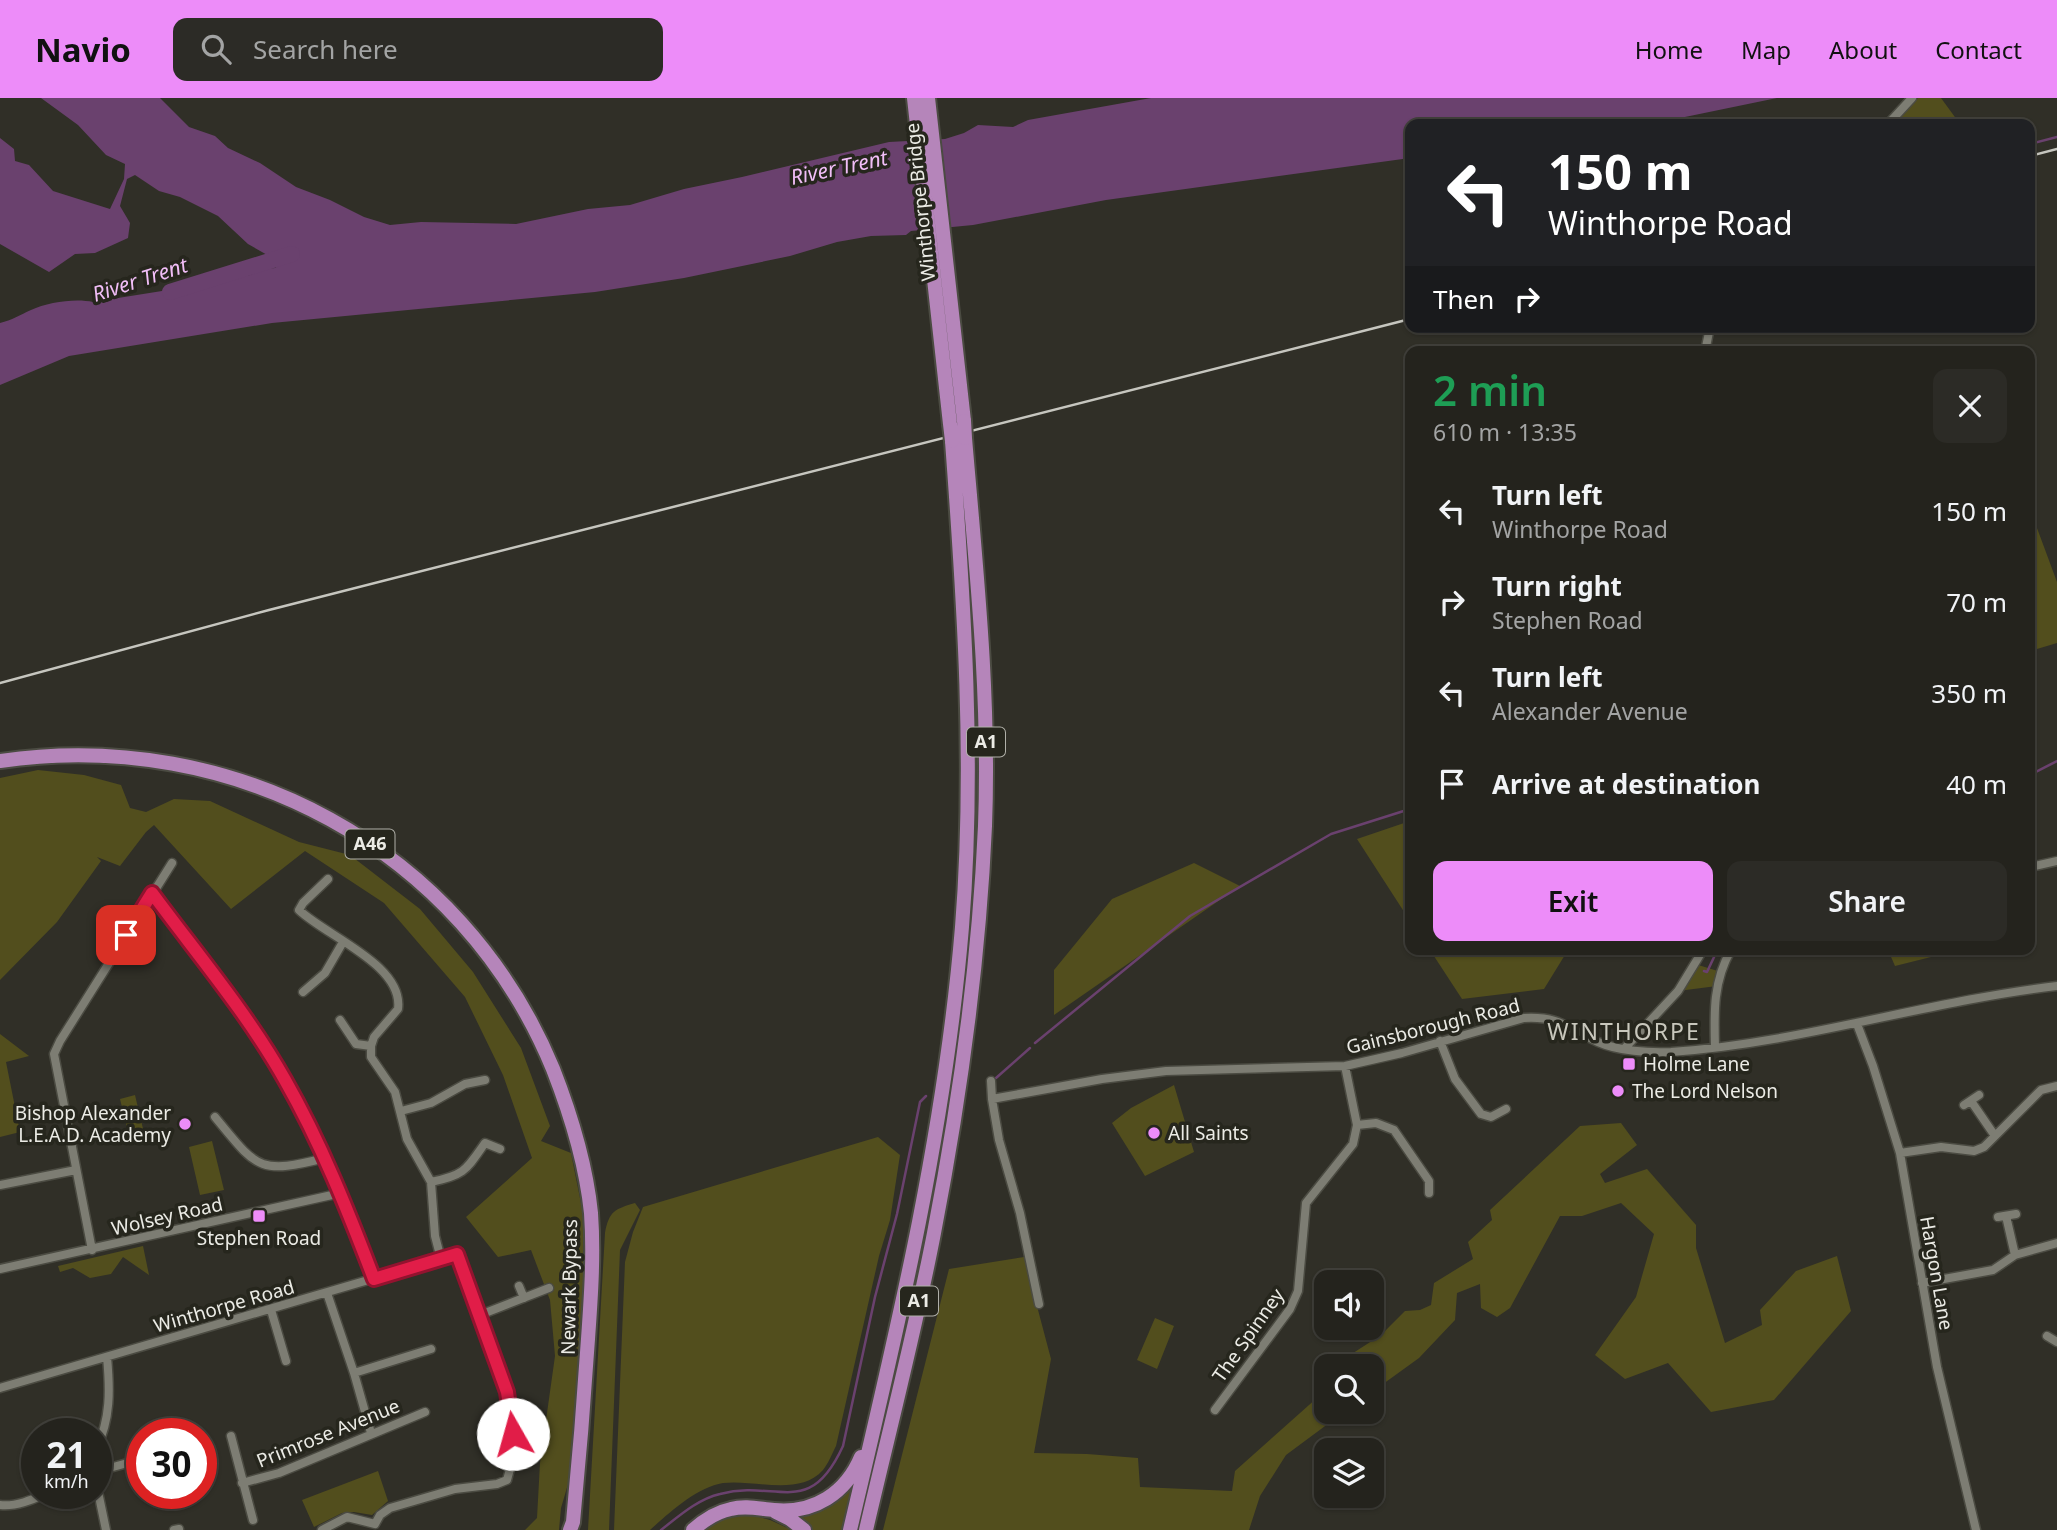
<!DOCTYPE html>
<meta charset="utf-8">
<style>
:root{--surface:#24231d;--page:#2c2b26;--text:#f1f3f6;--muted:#a3a4a4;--line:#41403b;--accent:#ed8cf9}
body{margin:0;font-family:"Noto Sans",sans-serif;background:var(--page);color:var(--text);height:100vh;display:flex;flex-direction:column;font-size:26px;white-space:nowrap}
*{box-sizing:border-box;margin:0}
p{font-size:23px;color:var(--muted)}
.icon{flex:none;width:38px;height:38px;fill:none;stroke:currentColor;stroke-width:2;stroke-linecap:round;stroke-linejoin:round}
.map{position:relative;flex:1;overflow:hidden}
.sheet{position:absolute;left:1405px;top:248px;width:630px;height:609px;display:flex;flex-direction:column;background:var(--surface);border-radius:14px;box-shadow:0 2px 5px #0004,0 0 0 2px var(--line)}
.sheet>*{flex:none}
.guide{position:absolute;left:1405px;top:21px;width:630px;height:214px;border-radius:14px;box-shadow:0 2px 5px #0004,0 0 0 2px var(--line);background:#202124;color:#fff;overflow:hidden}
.fabs{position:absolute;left:1314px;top:1172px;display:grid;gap:14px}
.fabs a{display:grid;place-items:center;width:70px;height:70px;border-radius:14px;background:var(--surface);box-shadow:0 2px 5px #0004,0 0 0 2px var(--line);font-size:35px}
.speed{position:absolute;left:21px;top:1320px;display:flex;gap:14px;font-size:35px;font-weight:700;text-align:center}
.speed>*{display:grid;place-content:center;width:91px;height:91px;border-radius:50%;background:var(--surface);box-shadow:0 2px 5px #0004,0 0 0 2px var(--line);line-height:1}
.speed small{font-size:18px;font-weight:400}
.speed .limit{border:10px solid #d22;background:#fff;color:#111}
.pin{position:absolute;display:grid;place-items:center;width:60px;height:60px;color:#fff;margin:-30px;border-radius:14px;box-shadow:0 4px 10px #0006}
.me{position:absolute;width:77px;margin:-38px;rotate:353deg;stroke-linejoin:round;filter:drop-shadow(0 0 5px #0008)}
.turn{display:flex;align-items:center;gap:24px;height:147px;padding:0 28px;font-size:32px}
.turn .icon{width:91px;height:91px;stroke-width:2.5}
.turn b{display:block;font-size:49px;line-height:60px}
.then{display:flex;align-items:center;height:66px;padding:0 28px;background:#0003;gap:14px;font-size:26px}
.round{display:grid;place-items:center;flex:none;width:74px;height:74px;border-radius:14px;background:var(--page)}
.summary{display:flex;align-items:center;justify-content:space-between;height:119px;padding:0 28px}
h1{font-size:42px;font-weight:600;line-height:52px;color:#1e9e55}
.button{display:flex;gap:14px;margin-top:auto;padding:14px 28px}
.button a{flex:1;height:80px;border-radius:14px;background:var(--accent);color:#111;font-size:28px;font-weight:600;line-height:80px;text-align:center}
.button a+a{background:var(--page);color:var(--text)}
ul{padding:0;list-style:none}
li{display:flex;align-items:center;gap:21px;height:91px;padding:0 28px}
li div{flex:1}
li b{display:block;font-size:26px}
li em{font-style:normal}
header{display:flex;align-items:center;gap:42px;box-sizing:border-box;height:98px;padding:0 35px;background:var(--accent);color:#111}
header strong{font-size:33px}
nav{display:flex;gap:38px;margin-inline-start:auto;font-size:24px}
.search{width:490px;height:63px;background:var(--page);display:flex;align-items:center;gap:18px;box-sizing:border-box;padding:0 24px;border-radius:14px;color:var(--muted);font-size:26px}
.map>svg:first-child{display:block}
.green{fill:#524e1d}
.water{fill:#6a416e}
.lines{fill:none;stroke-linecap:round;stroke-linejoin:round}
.stream{stroke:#6a416e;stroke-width:2.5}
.river{stroke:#6a416e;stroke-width:16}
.street-casing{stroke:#4b4b42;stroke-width:11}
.highway-casing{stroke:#4b4b42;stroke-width:18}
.street{stroke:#7d7d73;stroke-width:8}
.highway{stroke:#b585ba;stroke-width:14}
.rail{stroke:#c6c6bf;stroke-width:2.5}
.highway-bridge-casing{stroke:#4b4b42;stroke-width:18;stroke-linecap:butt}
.highway-bridge{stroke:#b585ba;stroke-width:14}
.route-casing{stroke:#92132f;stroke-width:18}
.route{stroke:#e11d48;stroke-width:12}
.poi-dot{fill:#ed8cf9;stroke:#26261d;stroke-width:2.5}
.labels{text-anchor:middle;stroke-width:7;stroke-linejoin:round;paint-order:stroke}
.shield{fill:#26261d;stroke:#b0b0a9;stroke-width:2}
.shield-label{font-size:18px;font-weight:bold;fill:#ebebe5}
.street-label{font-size:19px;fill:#ebebe5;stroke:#26261d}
.poi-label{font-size:19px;fill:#ebebe5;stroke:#26261d;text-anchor:start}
.water-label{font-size:21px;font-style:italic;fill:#f1bef7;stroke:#26261d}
.quarter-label{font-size:23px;letter-spacing:2px;fill:#c8c7bc;stroke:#26261d}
</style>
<header>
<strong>Navio</strong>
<div class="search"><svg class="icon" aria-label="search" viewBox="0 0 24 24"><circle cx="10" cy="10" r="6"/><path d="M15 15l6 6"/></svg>Search here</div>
<nav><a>Home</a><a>Map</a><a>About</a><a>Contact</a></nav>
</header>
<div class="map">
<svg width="2057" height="1432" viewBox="0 0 2057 1432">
<rect width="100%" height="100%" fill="#302f27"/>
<path class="green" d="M1918,0H1941L1960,26H1894Z
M2030,411L2057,484V545L2030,553Z
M38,672L84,677L121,687L130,710L146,714L174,701L210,703L299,744L350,757L420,811L473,874L521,950L550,1028L541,1043L571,1055L583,1115V1190L571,1376L561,1410L559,1432H525L537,1420L540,1365L555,1258L550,1202L531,1152L498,1159L466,1119L532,1060L503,977L465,899L384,805L305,753L231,811L154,727L146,734L120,768L97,759L101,763L57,824L0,882V680Z
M1410,723V823L1357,741Z
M1194,765L1240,788L1054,917V872L1112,801Z
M1430,852H1568L1544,891L1462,901Z
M1888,852H1959L1895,868Z
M1695,866L1721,874L1717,888L1678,893Z
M0,936L29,958L6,964L20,1034L0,1039Z
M1174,987L1194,1054L1145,1078L1112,1025L1131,1010Z
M135,997L144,1035L129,1038L120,1001Z
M1621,1025L1637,1047L1600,1076L1605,1085L1647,1071L1696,1127V1150L1725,1245L1762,1227L1760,1212L1796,1173L1837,1158L1851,1213L1774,1302L1711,1314L1668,1265L1625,1281L1595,1257L1636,1199L1654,1136L1621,1105L1582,1118H1560L1510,1210L1497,1219L1481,1210L1480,1186L1457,1195L1455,1222L1419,1260L1372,1294V1269H1340L1347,1259L1381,1237L1405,1213L1420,1212L1431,1207L1434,1185L1473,1161L1468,1144L1492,1122L1490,1112L1580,1028Z
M878,1039L900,1057L890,1122L879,1158L836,1348C832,1356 828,1366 823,1372C799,1399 754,1381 723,1385C697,1389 669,1415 650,1432H614L625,1164L633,1134L643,1109Z
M212,1043L224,1092L200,1097L189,1049Z
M635,1105L640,1112L620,1152L609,1432H588L605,1135C609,1113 615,1111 635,1105Z
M143,1148L149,1177L123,1159L111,1176L90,1180L73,1170L60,1174L58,1168Z
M1024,1159L1051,1261L1034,1355L1087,1356L1138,1360L1140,1389L1232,1393L1235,1373L1318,1299L1326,1287V1314H1344L1286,1357L1260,1398L1249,1432H883L949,1171Z
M1155,1220L1174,1228L1157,1271L1137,1262Z
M378,1373L388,1403L372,1417L354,1414L342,1415L314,1429L302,1402Z
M855,1383L843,1432H810L789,1417Z
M748,1416L770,1422L792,1432H705L727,1418Z"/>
<path class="water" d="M41,0H160L189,29L215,38L228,50L260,65L296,89L330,102L364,119L390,127L421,124L516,126L588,111L630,107L684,91L742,79L889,44L945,41L964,35L978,27L1013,29L1028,22L1151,0H1777L1651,26H1410V60L1106,102L973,127L911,133L906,137L871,138L837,144L790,158L684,180L595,194L272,225L69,258L0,287V225C12,222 20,217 31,212C48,204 76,200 93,204L212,185L250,177L264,171L275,170L279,167L276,162L248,146L218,118L180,99L159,93L135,77L127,81L120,108L130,125L128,140L95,155L75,156L49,174L0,146V40L14,51L15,63L29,67L53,93L110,111L124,81L125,66L106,57L78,27Z"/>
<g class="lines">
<path class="stream" d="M2030,46L2057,39
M2030,677L2057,663
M1704,873L1707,874L1715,857
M1035,945L1190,818L1331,736L1410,711
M996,980L1030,950
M661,1432C679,1418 698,1401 720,1396C778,1381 809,1422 843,1348L875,1199L897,1116L920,1004L926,998"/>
<path class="river" d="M170,194L292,156"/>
<g class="street-casing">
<path id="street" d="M1888,26L1912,0
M1705,254L1710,229
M2030,769L2057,763
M328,781L303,805L299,812C326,838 404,867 398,911L374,939L371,948V959L395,994L407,1041L431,1084L435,1138L441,1161
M152,795C197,856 248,916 285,982C321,1045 348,1113 374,1181
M303,894L325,875L343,844
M340,922L356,946L371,948
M1857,926L1873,968L1900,1055L1937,1269L1976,1432
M1440,943L1455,981L1481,1016L1491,1019L1506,1011
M1715,949C1714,915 1713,883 1731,852
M1624,951L1678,893L1703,852
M991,983L992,1001L1102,981L1166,973L1345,968L1402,955L1524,920C1560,918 1567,930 1598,944C1618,953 1649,955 1671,954C1802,945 1927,903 2057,888
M992,1001L999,1042L1020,1115L1039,1206
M1971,1003L1995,1038
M1964,1007L1979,997
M401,1013L431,1005L465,986L485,982
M215,1019C257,1070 258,1077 325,1060
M1357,1027L1376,1025L1394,1032L1429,1083V1095
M1900,1055L1941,1049L1974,1053L1984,1049L2041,992L2057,988
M431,1084C465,1077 466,1072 485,1045L500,1051
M0,1087L76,1072
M2006,1118L2015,1157
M1998,1119L2016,1116
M92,1152L54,956L60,943L172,765
M0,1171L341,1095
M1922,1185L1993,1172L2015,1157L2057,1145
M519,1188L524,1200
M327,1195L354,1275L371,1335
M271,1212L286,1263
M480,1217L549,1190
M2047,1238L2057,1244
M354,1275L431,1251
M0,1290L457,1156C482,1220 529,1315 507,1382L497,1386L455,1391L390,1410L380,1417L375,1426
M1215,1312L1290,1211L1298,1193L1306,1105L1353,1046L1357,1027L1345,968
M231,1338L253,1422
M96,1351C111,1321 110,1291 107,1259
M96,1368L113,1369L142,1361
M96,1384L106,1432
M242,1385L279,1375L425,1314
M0,1407C16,1409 34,1401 48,1395
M174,1432L179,1431
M322,1432L347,1419L375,1426"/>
</g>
<g class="highway-casing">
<path id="highway" d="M914,0L950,326
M928,0L964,323
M0,663C234,629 462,750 553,971C571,1017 586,1066 591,1115C594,1157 591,1199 588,1241C584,1302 579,1363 573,1424L570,1432
M776,1414L790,1421L804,1432
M693,1432C704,1422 716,1414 731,1411C746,1407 760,1411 774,1412C814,1416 846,1395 861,1359
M850,1432C897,1233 945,1034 962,829C975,667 964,505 952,343
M866,1432C889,1333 915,1234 934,1135C960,1001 979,864 985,728C990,598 976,469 965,340"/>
</g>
<use href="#street" class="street"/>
<use href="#highway" class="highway"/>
<path class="rail" d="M2030,58L2057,51
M0,585L269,512L1410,221"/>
<g class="highway-bridge-casing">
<path id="highway-bridge" d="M964,323L965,340
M950,326L952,343"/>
</g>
<use href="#highway-bridge" class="highway-bridge"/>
</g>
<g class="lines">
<g class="route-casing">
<path id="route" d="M126,837L152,795C197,856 248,916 285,982C321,1045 348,1113 374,1181L457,1156L507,1294L513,1336"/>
</g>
<use href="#route" class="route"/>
</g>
<g class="poi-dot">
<rect x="1622" y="959" width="14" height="14" rx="3.5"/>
<circle cx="1618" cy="993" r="7"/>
<circle cx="185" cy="1026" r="7"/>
<circle cx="1154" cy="1035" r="7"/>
<rect x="252" y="1111" width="14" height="14" rx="3.5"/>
</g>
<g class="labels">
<g class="shield">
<rect x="967" y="629.5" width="38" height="29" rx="5"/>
<rect x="345.5" y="731.5" width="49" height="29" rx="5"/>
<rect x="900" y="1188.5" width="38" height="29" rx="5"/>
</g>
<g class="shield-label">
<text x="986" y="650">A1</text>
<text x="370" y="752">A46</text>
<text x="919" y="1209">A1</text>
</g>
<g class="street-label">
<text transform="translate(920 104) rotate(-96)" y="7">Winthorpe Bridge</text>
<text transform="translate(1433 928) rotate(-14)" y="7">Gainsborough Road</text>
<text transform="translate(167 1118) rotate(-13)" y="7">Wolsey Road</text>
<text transform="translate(1937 1175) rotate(80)" y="7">Hargon Lane</text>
<text transform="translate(569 1189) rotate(-89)" y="7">Newark Bypass</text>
<text transform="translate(224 1208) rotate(-16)" y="7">Winthorpe Road</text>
<text transform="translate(1248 1237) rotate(-55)" y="7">The Spinney</text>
<text transform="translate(328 1335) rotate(-22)" y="7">Primrose Avenue</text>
</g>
<g class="poi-label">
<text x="1643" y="973">Holme Lane</text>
<text x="1632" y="1000">The Lord Nelson</text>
<text x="171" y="1022" text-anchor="end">Bishop Alexander<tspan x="171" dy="22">L.E.A.D. Academy</tspan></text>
<text x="1168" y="1042">All Saints</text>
<text x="259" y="1147" text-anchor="middle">Stephen Road</text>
</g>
<g class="water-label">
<text transform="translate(839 70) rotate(-12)" y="7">River Trent</text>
<text transform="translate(140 182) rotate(-18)" y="7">River Trent</text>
</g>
<g class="quarter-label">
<text x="1624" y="942">WINTHORPE</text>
</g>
</g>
</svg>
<div class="fabs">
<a><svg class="icon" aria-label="sound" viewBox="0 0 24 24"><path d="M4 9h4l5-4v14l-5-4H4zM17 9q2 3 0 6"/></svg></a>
<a><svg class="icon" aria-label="search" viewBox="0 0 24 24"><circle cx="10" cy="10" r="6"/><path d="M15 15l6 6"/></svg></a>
<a><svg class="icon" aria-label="layers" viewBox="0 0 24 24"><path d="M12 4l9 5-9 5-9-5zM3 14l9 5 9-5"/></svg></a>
</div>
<div class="speed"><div>21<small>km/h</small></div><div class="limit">30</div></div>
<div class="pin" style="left:126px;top:837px;background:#d93025"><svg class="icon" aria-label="arrive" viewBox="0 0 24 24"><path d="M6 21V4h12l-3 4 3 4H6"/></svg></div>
<svg class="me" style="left:513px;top:1336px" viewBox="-20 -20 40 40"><circle r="19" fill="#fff"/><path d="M0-13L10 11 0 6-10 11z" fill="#e11d48"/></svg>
<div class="guide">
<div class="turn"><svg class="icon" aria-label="left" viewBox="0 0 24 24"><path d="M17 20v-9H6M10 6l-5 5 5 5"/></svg><div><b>150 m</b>Winthorpe Road</div></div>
<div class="then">Then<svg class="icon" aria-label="right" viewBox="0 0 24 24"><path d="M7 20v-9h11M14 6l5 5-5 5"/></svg></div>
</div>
<section class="sheet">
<div class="summary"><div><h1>2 min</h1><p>610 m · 13:35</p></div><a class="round"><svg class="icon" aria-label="close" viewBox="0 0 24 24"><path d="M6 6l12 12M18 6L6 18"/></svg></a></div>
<ul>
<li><svg class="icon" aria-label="left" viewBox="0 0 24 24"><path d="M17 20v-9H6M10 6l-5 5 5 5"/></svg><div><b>Turn left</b><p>Winthorpe Road</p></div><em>150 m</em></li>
<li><svg class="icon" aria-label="right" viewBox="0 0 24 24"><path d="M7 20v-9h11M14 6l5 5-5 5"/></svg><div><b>Turn right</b><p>Stephen Road</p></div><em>70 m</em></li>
<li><svg class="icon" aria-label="left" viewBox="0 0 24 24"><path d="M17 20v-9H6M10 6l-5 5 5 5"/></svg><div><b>Turn left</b><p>Alexander Avenue</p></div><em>350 m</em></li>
<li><svg class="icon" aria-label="arrive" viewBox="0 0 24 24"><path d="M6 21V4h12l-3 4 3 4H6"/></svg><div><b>Arrive at destination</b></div><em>40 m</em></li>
</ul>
<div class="button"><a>Exit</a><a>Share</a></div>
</section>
</div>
